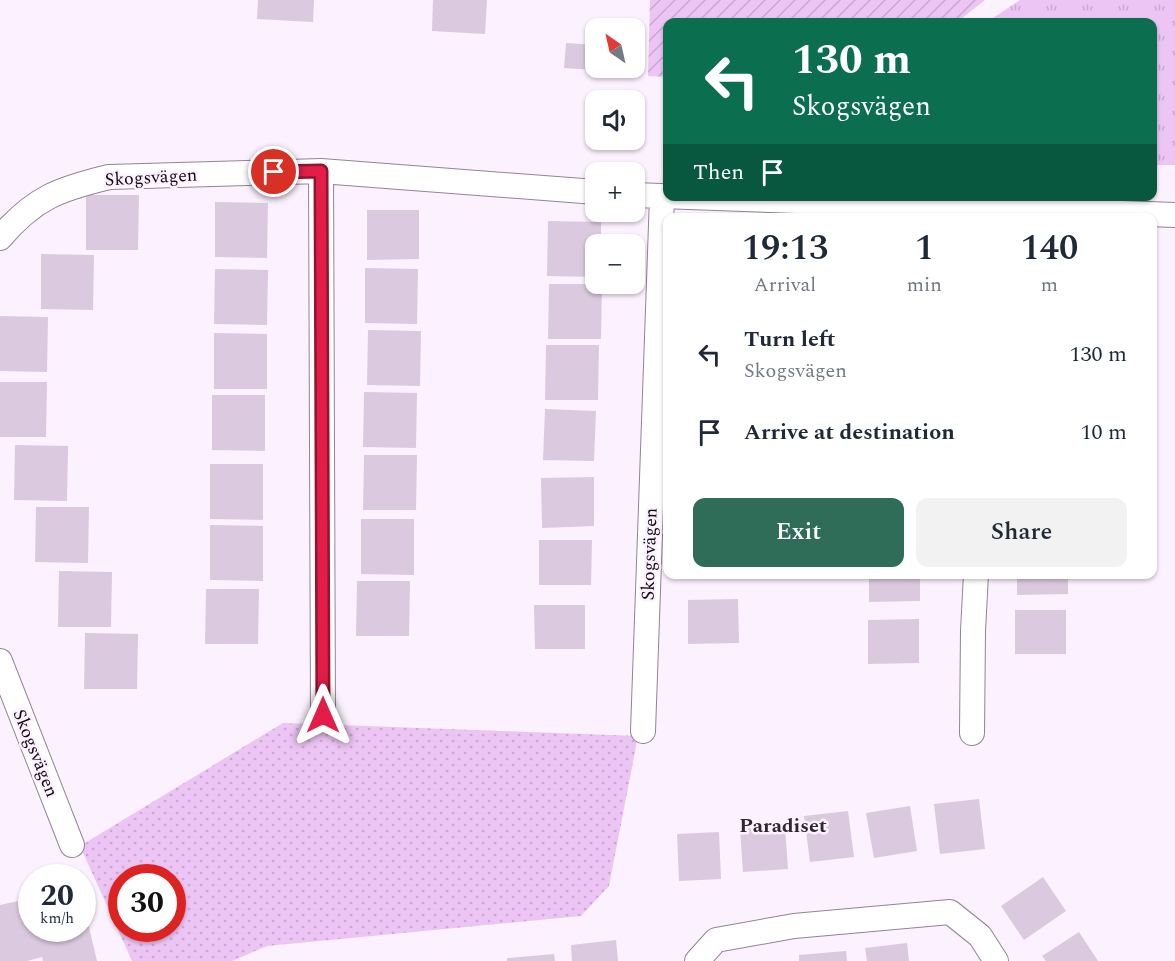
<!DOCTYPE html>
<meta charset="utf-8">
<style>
:root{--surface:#fff;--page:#f2f2f3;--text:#1f2937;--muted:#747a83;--accent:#306d59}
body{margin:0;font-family:Spectral,serif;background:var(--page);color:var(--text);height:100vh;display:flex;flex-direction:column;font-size:22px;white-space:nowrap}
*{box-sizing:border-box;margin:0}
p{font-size:20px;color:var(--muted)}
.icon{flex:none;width:33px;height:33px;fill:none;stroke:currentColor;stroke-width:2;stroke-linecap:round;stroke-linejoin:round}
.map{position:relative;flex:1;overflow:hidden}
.drawer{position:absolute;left:663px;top:213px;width:494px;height:366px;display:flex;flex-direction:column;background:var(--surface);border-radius:12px;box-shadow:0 2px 4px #0004}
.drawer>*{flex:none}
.guide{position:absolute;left:663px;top:18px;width:494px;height:183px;border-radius:12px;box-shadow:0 2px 4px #0004;background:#0b6e4f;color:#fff;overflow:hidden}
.needle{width:39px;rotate:326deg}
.controls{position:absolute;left:585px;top:18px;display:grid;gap:12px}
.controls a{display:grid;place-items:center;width:60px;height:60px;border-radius:12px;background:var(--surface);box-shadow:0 2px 4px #0004;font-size:30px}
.speed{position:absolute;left:18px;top:864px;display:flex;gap:12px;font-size:30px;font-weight:700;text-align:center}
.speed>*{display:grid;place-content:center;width:78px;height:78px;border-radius:50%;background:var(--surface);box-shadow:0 2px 4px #0004;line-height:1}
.speed small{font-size:15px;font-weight:400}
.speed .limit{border:9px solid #d22;background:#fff;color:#111}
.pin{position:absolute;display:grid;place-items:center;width:51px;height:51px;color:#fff;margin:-26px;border:3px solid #fff;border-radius:50%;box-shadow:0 2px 6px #0007}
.me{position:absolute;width:66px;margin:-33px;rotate:0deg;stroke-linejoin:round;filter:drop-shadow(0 0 4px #0008)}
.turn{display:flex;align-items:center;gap:21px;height:126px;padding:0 30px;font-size:27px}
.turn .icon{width:78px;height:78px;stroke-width:2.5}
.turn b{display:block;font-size:42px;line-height:51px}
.then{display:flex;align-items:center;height:57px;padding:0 30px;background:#0003;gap:12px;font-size:22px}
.eta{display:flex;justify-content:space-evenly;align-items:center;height:102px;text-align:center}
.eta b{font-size:36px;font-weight:600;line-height:42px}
.action{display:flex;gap:12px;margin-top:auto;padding:12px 30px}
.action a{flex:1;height:69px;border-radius:12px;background:var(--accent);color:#fff;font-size:24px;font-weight:600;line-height:69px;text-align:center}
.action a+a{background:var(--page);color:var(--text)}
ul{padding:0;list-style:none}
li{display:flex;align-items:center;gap:18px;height:78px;padding:0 30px}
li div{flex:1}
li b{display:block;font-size:22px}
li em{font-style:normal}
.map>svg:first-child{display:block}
.grass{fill:url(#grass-dots);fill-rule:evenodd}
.park{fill:url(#park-tufts)}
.garden{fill:url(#garden-furrows)}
.building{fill:#dbc9df}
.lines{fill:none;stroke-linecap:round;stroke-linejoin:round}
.minor-casing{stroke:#938397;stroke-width:26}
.minor{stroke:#fff;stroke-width:24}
.route-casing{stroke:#92132f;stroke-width:15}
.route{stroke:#e11d48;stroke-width:10}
.labels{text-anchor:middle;stroke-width:5;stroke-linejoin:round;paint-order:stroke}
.street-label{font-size:18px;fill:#100b12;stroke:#fcf1fe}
.neighbourhood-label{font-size:20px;font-weight:bold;fill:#312435;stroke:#fcf1fe}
</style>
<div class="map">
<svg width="1175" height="961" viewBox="0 0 1175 961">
<defs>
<pattern id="grass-dots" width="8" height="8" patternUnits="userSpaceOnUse" patternTransform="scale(1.5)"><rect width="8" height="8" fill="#ecc5f5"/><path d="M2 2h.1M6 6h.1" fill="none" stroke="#c9a8d1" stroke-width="1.8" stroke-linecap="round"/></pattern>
<pattern id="park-tufts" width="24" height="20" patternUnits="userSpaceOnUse" patternTransform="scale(1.5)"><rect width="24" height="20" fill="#ecc5f5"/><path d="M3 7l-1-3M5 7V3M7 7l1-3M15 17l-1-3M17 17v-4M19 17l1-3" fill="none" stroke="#c9a8d1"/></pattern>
<pattern id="garden-furrows" width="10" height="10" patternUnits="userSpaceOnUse" patternTransform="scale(1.5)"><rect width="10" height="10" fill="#ecc5f5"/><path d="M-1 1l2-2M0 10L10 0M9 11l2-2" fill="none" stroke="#c9a8d1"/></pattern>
</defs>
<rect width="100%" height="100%" fill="#fcf1fe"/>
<path class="grass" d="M283,723L638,736L609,886L581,916L267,946L232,961H132L80,846ZM122,878H172V928H122Z"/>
<path class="park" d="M1020,0H1175V165H1152V22H987Z"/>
<path class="garden" d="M650,0H985L957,22H668L667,77L648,76Z"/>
<path class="building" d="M258,0H314L313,22L257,19Z
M433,0H487L485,34L432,31Z
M566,43L596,45V68H607V71L564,68Z
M86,195H139L138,250H86Z
M215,202L268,203L267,258L215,257Z
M367,210H419V259L367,260Z
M548,221L601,222V244H596V277L547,276Z
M41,254L94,255L93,310L41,309Z
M365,268L418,269L417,324L365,323Z
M215,269L268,270L267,325L214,324Z
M549,284H602L601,339H548Z
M0,316L48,317L47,372L0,371Z
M368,330L421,331L420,386L367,385Z
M214,333L267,334V389H214Z
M546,345H599L598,400H545Z
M0,382H47L46,437H0Z
M364,392L417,393L416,448L363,447Z
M212,395H265V451L212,450Z
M545,409L596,411L594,461L543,460Z
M15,445L68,446L67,501L14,500Z
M364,455H417L416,510H363Z
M210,464H263V520L210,519Z
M594,477V526L542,528L541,478Z
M36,507H89L88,563L35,562Z
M361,519H414V575L361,574Z
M210,525L263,526V581L210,580Z
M539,540H592L591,585H539Z
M59,571L112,572L111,627H58Z
M689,574H740V577L689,578Z
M869,574H920V601L869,602Z
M1017,574H1068V594L1017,595Z
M357,581H410L409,636H356Z
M206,589H259L258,644H205Z
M738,599L739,643L688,644V600Z
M534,605H585V649H535Z
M1015,610H1066V654H1015Z
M919,619V663L868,664V620Z
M85,633L138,634L137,689H84Z
M979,799L985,849L940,854L934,804Z
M910,806L917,851L874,858L866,813Z
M848,811L854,857L810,862L804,816Z
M785,826L788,869L743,872L740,829Z
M719,832L721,879L679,881L677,834Z
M1043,877L1066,911L1024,940L1001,906Z
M32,898V928H82L83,902L97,961H43L42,957L27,961H0V905Z
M1079,932L1098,961H1046L1042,956Z
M616,940L618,961H572L571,945Z
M907,943L909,961H867L865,948Z
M846,951L847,961H799V955Z
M554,954L555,961H507V958Z"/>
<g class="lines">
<g class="minor-casing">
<path id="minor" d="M321,171L323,715
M634,195L1175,215
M0,238C34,198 59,189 109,177L321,171L596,192
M0,661L72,845
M643,731L662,197
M972,733L973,631L976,574
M697,961L716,940L794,926L950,912L980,936L996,961"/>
</g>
<use href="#minor" class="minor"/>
</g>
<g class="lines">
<g class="route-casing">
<path id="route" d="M274,172L321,171L323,715"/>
</g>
<use href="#route" class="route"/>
</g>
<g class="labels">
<g class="street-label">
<text transform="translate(151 177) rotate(-3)" y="6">Skogsvägen</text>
<text transform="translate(649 554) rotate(-88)" y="6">Skogsvägen</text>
<text transform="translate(36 753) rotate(68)" y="6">Skogsvägen</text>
</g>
<g class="neighbourhood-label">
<text x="783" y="832">Paradiset</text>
</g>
</g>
</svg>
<div class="controls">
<a><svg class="needle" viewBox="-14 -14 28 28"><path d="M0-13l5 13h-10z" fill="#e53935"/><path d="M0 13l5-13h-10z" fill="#747a83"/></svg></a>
<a><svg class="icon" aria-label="sound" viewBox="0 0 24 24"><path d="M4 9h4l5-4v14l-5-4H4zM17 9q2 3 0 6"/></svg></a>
<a>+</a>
<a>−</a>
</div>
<div class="speed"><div>20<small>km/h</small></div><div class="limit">30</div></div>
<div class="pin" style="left:274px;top:172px;background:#d93025"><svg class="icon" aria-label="arrive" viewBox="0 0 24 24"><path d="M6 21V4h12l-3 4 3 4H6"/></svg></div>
<svg class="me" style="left:323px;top:715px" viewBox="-20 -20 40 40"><path d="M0-17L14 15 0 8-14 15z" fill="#e11d48" stroke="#fff" stroke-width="4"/></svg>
<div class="guide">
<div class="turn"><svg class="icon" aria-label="left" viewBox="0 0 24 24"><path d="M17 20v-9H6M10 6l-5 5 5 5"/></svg><div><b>130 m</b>Skogsvägen</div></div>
<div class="then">Then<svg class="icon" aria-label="arrive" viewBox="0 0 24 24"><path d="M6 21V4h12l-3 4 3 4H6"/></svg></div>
</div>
<section class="drawer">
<div class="eta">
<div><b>19:13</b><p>Arrival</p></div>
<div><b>1</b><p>min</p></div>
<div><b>140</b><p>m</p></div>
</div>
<ul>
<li><svg class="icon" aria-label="left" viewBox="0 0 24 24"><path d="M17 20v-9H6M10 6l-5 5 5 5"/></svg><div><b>Turn left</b><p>Skogsvägen</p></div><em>130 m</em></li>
<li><svg class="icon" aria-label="arrive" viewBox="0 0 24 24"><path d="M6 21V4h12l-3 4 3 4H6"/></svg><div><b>Arrive at destination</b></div><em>10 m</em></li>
</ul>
<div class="action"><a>Exit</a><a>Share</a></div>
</section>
</div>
